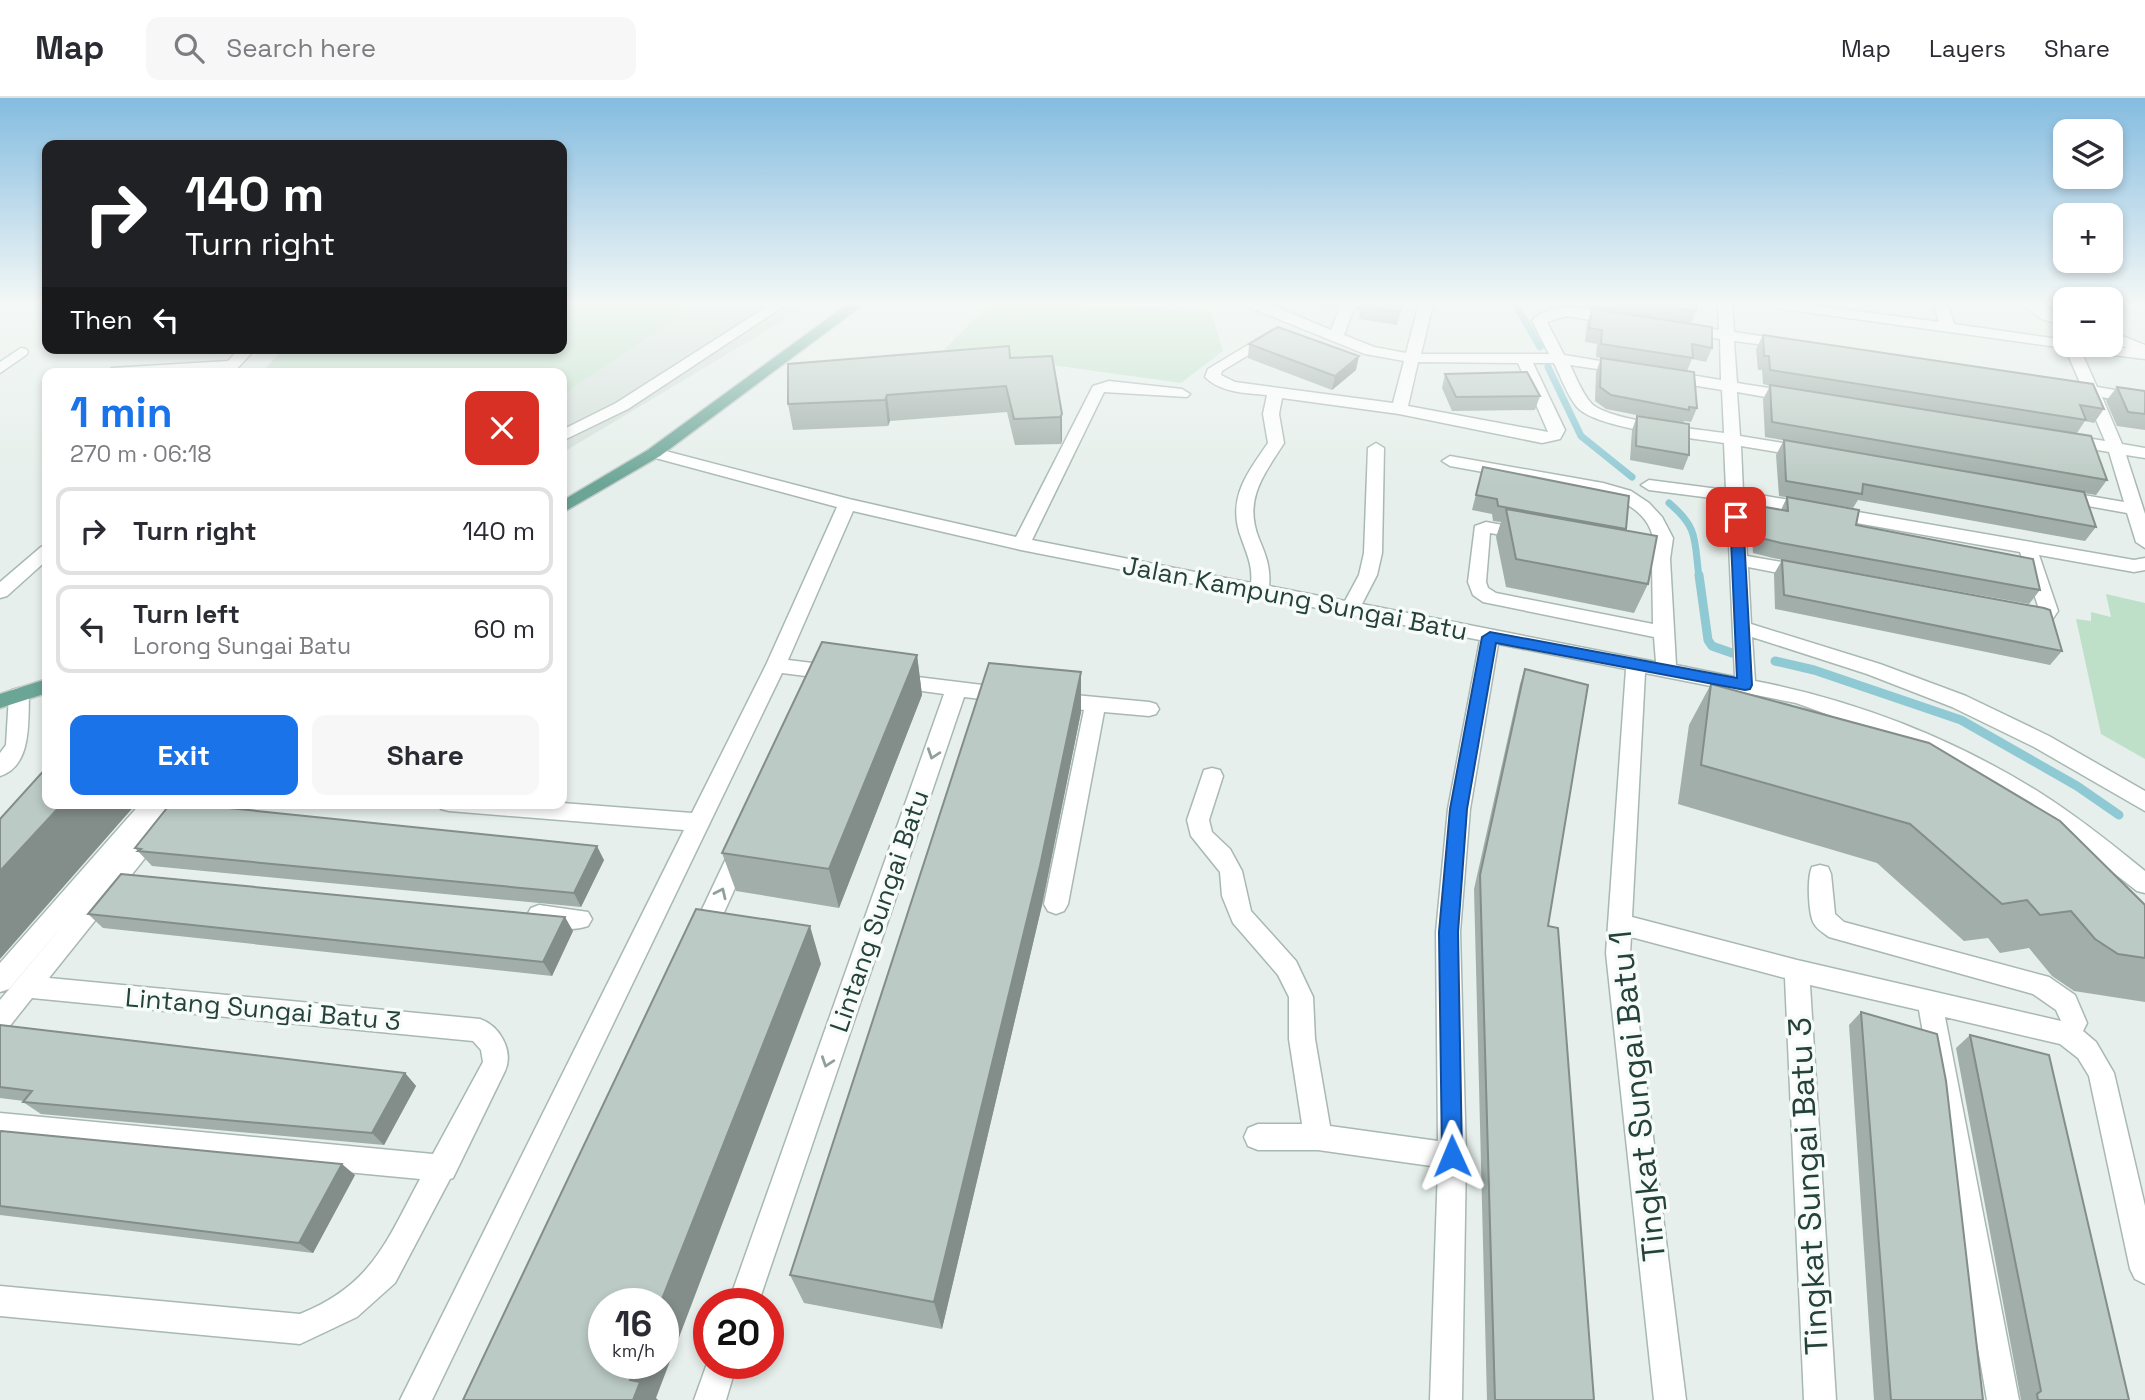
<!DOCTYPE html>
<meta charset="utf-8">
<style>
:root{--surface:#fff;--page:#f7f7f7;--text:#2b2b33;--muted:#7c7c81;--line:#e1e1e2;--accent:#1a73e8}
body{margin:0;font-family:"Space Grotesk",sans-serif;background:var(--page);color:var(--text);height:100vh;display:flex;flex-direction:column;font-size:26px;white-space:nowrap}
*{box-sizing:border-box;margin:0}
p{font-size:23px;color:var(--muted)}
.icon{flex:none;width:38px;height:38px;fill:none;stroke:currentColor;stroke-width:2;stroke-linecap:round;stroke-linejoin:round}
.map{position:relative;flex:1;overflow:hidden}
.drawer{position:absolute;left:42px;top:270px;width:525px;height:441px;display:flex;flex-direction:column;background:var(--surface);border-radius:14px;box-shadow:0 4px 10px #0003}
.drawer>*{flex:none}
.guide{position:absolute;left:42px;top:42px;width:525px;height:214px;border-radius:14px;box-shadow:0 4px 10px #0003;background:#202124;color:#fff;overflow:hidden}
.buttons{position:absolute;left:2053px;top:21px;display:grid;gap:14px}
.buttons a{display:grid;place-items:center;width:70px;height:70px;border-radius:14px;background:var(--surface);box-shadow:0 4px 10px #0003;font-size:35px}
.speed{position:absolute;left:588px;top:1190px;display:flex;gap:14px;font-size:35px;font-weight:700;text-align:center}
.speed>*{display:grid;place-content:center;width:91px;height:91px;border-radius:50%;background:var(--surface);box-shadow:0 4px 10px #0003;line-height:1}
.speed small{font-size:18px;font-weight:400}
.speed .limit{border:10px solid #d22;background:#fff;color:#111}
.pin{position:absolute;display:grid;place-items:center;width:60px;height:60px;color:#fff;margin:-30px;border-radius:14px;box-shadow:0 4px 10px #0006}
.me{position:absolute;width:77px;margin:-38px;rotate:359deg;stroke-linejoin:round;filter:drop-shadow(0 0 5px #0008)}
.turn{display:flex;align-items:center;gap:24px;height:147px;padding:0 28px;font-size:32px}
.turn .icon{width:91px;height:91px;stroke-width:2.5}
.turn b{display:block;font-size:49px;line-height:60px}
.then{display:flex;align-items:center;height:66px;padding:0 28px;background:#0003;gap:14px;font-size:26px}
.round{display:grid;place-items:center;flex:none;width:74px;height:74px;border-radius:14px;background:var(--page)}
.overview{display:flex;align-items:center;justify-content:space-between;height:119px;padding:0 28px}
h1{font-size:42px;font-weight:800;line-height:52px;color:var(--accent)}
.button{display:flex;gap:14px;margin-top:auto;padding:14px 28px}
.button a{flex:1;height:80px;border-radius:14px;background:var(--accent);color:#fff;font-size:28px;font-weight:800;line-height:80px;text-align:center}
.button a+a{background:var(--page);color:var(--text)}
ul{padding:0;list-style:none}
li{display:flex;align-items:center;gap:21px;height:88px;margin:0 14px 10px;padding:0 14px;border:4px solid var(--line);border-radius:14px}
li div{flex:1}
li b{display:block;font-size:26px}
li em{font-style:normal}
header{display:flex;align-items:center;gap:42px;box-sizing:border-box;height:98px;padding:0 35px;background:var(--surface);border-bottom:2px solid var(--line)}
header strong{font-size:33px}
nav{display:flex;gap:38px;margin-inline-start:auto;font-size:24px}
.search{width:490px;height:63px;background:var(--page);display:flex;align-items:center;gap:18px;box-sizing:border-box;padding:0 24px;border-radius:14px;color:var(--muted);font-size:26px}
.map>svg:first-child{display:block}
.built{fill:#d4dfda}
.green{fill:#bfe0c8}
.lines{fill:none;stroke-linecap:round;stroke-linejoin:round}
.stream-far1{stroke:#8ec9d4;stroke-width:7}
.stream{stroke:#8ec9d4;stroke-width:9}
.minor-casing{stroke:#a8b8b2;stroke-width:3}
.major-casing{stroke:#c2cac8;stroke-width:3}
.minor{fill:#fff;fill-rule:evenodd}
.major{fill:#6aa596;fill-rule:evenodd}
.wall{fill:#a1aea9}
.shaded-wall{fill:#838d89}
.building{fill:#bbcac4;stroke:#838d89;stroke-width:2}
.oneway{stroke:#92a09c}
.route{fill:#1a73e8;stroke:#114b97;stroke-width:2}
.labels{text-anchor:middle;stroke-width:7;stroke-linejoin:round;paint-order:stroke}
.street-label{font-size:26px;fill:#24423a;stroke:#f7fbf9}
.near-street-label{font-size:32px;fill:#24423a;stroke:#f7fbf9}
</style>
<header>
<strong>Map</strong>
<div class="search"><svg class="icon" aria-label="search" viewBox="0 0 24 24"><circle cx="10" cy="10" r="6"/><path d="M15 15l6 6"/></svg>Search here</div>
<nav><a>Map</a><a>Layers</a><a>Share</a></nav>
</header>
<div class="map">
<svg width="2145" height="1302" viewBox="0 0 2145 1302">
<rect width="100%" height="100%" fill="#e6efeb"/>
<path class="built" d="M562,206H811L562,355V275H261L283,250H562Z"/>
<path class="green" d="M562,206H677L682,216L562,297V275H263L285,250H562Z
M990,206H1058L1211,214L1223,253L1181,285L944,252Z
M2106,496L2145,505V661L2101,636L2076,521L2091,523V514L2111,519Z"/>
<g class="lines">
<path class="stream-far1" d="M1515,206L1540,249
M1548,269L1581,338L1632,379
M1669,405C1699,430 1694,442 1699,479"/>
<path class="stream" d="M1699,477L1708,542L1712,548L1732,555
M1775,563L1814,572L1961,622L2077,688L2119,717"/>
<g class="minor-casing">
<path id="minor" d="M771,206H787L628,311L562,343V332L616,305Z
M1241,206H1269L1331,232L1341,206H1355L1344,237L1374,249L1406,255L1419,206H1433L1421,256H1549L1532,223C1553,199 1596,212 1623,219V225L1618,226L1566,218L1547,224L1564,257L1625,267L1632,271L1625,275L1570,267C1576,279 1582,295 1591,305C1607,323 1697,331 1724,335L1722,292L1667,283L1659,278L1667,273L1721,282L1720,241L1684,235L1677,231L1684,227L1719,232L1718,206H1732L1734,234L1787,242L1794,246L1787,250L1734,243L1737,285L1794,294L1802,299L1794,304L1737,294L1740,338L1808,349L1816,354L1808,359L1741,348L1743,394L2134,462L2145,460V472L2134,474L2039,457L2058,513L2052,522L2045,524L2019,520L2017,516L2019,512L2039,511L2020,454L1744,405L1747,458L1805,468L1814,474L1805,480L1748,469L1751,526L1880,566L1966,598L2049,638L2145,693V713L2034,649L1952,609L1867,576L1752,539L1755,583C1855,602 1955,641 2042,696C2078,719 2112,746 2145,773V795L2137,793L2027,708L1971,675L1912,647L1796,605L1645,575L1632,819L1797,862L2061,923L2056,912L2033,896L1829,839C1824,835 1818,832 1815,827C1808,819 1807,779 1812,769L1820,767L1828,769L1831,776L1835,816L1844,824L2049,879L2075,897L2087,925L2083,933L2096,944L2114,975L2145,1108V1186L2135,1181L2130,1171L2089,978L2078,960L2060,946L1945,919L2019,1302H1987L1919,912L1810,887L1836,1302H1804L1785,880L1631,839L1630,855L1686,1302H1654L1606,855L1626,571L1498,546L1470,711L1460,834L1466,1058L1462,1302H1430L1438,1069L1318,1052H1258L1248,1048L1244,1039L1248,1030L1258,1026H1302L1289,941V899L1278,877L1233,825L1222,798L1220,774L1191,738L1187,722L1204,672L1212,670L1220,672L1223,678L1209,722L1212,734L1230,751L1242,773L1251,813L1296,863L1313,899L1315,941L1330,1028L1438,1043L1436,834L1448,711L1480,542L1021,452L853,413L788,562L837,568L844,570L847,575L844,580L837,582L782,575L432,1302H400L684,732L449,713L441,711L438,705H562L692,715L766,567L837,409L648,358L646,355L648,352L654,350L849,401L1016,439L1093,288L1109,283L1182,291L1190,296L1187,299L1104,294L1032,442L1251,485C1253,469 1247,456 1242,442C1226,402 1246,377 1268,345L1263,316L1267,297C1246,295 1221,295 1205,279L1208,271L1273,232L1280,236L1278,239L1222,273L1221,277L1235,284L1393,305L1404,263L1365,256ZM1418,264L1518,265L1548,334L1408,308ZM1533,265H1554C1561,279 1567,297 1577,309C1596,331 1693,340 1724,345L1726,392L1649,382L1641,387L1649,392L1727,402L1735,579L1676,567L1670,461L1673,440L1662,419L1649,405L1631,393L1603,385L1450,358L1442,363L1450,368L1600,395C1628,403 1658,421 1653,454L1625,448L1616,454L1619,458L1652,465L1653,526L1496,495L1488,490L1486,484L1490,435L1525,441L1531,440L1534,436L1531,432L1525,431L1486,424L1475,428L1468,484L1473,497L1483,504L1654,539L1656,564L1362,506L1377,477L1382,455L1384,350L1376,345L1368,350L1364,455L1359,477L1345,503L1269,488C1271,471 1266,457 1259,441C1243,401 1264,377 1284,345L1279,316L1282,300L1399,316L1542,345L1560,341L1565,332Z
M1769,206H1804L1939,224L1934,206H1948L1954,226L2065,242V247L2127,250L2110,243V233L2145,247V261L2081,253L2097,289L2145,297V307L2102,299L2122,346L2145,350V360L2126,357L2145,416V450L2136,444L2127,415L2060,403L2052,398L2060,393L2124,404L2109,354L2068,347L2060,342L2068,337L2105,343L2085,296L2063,292L2060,289L2068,284L2081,287L2065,250L1776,210Z
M2021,206H2037L2065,219V228L2042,221Z
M21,250L26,251L28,254L26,257L0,275V264Z
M240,250H256L233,275H217L218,272L105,275L112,270L228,263Z
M47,447V462L7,498L0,500V484L41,449Z
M893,576L1007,590L1014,592L1017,597L1014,602L1007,604L964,599L758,1206H728L944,596L886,588L883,583L886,578Z
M19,590L26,592L29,597C28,624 32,668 0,678V655L6,647L9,597L12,592Z
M1053,595L1149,604L1156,606L1159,611L1156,616L1149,618L1104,614L1068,806L1064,813L1056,816L1048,813L1044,806L1084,612L1046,607L1043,602L1046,597Z
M141,705H189L49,880L480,921C500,928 514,953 505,973L453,1080L450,1081L395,1185L357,1219L300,1246L0,1218V1188L300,1216C372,1187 386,1144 420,1081L0,1041V1015L433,1056L483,964L481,952L473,943L32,900L9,929L0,932V902L74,814L9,891L0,894V865Z
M742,741L750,744L753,750L713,839L709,846L701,849L693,846L689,839L731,750L734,744Z
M539,807L588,814L592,821L588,828C572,834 547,830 531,824L527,817L531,810Z
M709,1260V1265H737L726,1302H694Z"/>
</g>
<g class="major-casing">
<path id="major" d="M848,206H864L660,358L562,415V403L648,352Z
M47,581V595L0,610V596Z"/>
</g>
<use href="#minor" class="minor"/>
<use href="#major" class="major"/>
</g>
<path class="wall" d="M1309,206H1339L1337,210Z
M1357,206H1403L1397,227L1359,221L1360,213L1356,212Z
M1590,206H1696V213L1691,226L1712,250L1706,264L1692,261L1687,273L1697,310L1691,324L1684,323L1683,325L1689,357L1683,372L1630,362L1632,332L1637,318L1652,320L1606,311L1595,303L1596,274L1601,260L1596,259L1597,246L1585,244L1587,225L1592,212H1589Z
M1763,237L2104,311L2094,325L2085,323L2077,335L2107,382L2096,397L2084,395L2096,429L2085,443L1858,402L1853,410L1779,398L1776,357L1784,342L1903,363L1765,339L1763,301L1770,288L1763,286L1762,272H1758L1756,251Z
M1249,246L1356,272L1332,292L1248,260Z
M1010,260L1062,316V342L1061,346L1015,347L1007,314L890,323L888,328L793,332L788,306Z
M1445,276L1540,298L1535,312L1452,313L1442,290Z
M2117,289L2145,293V332L2117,328L2106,303Z
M1483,369L1626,431L1625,432L1648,486L1634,515L1506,489L1496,439L1501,424L1493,423L1492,416L1472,412Z
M1787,399L1856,427L2040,492L2029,506L1773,460L1753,455L1751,422L1759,408L1781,412Z
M1782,462L2062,553L2050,567L1775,511L1774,476Z
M917,557L922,597L839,810L736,793L722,755Z
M1525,571L1548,828L1594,1302H1487L1474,791L1520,586Z
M1081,574V614L1042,807L942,1231L804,1205L790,1177Z
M1711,586L2145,807V904L2074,893L2052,878L2029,850L2000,855L1988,840L1964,843L1877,765L1678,706L1689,627Z
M135,750L604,762L581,809L152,768Z
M88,816L573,833L552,878L103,830Z
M1861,914L1983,1302H1874L1849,927Z
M0,927L405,975L416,988L384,1047L41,1016L23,1004L24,1003L0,1000Z
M1970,937L2129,1302H2021L1956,950Z
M0,1035L355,1077L313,1155L0,1117Z"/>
<path class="shaded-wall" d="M1359,258L1356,272L1332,292L1335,278Z
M887,297L890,323L888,328L885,302Z
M1062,316V342L1061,346L1060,319Z
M917,557L922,597L839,810L829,771Z
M1081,574V614L1042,807L942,1231L934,1204Z
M63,705H137L0,861V773Z
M597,748L604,762L581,809L574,795Z
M565,819L573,833L552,878L543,864Z
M810,828L821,866L656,1300L658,1302H633L630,1282L637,1265H663V1206H660Z
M405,975L416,988L384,1047L372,1035Z
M342,1066L355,1077L313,1155L299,1145Z"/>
<path class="building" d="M1362,206H1402L1400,214L1361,208Z
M1645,206H1696V213Z
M1592,211L1712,229V250L1692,246L1693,260L1601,246L1602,232L1589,230Z
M1278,229L1359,258L1335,278L1249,246Z
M1763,237L2093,286L2104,311L2080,307L2086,322L1770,272L1769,258H1764Z
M1009,248L1010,260L1052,258L1062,316L1060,319L1014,321L1006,288L887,297L885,302L788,306V266Z
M1601,260L1694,274L1697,310L1689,309V312L1611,297L1600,289Z
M1527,274L1540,298L1456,299L1445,276Z
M1770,287L2091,338L2107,382L1772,324Z
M2117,289L2145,293V316L2128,314Z
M1637,318L1689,326V357L1636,348Z
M1784,342L2084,394L2096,429L1863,386L1862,396L1786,383Z
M1483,369L1629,398L1626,431L1498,408L1497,401L1476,397Z
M1787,399L1859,412L1856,427L2033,461L2040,492L1781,445L1761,440L1759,408L1788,413Z
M1506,411L1657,438L1648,486L1516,461Z
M1782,462L2044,510L2050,512L2062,553L1784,497Z
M822,544L917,557L829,771L722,755Z
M989,565L1081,574L1040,768L934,1204L790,1177Z
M1525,571L1588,587L1548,828L1558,830L1594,1302H1495L1480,777Z
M1711,586L1929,645L2060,723L2145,807V860L2118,856L2095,841L2071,813L2040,817L2027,802L2002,806L1910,726L1701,667Z
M47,669V705H63L0,773V721Z
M171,705H180L597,748L574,795L138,753L141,751L135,750Z
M121,776L565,819L543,864L88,816Z
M696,811L810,828L660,1206H604V1265H637L630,1282L640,1284L633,1302H463Z
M1861,914L1937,936L1946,983L1983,1302H1891Z
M0,927L405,975L372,1035L23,1004L32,993L0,989Z
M1970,937L2049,957L2129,1302H2038L2037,1296L2041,1293Z
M1,1033L342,1066L299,1145L0,1108V1035Z"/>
<defs><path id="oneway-chevron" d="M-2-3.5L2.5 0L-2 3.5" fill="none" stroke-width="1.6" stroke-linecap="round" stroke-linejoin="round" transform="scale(1.75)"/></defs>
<g class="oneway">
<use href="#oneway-chevron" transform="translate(933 656) rotate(109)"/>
<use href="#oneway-chevron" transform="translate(721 795) rotate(-65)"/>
<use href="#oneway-chevron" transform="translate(827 964) rotate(109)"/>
</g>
<linearGradient id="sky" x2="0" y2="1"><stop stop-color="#84bce0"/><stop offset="0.53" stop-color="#f4f8f6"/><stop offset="1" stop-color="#f4f8f6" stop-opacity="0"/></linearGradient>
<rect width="2145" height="388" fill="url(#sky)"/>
<path class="route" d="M1736,415L1743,419L1752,587L1750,591L1745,592L1496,545L1467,711L1458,834L1462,1058L1459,1065L1452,1068L1445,1065L1442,1058L1439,834L1450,711L1482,539L1490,534L1737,580L1730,419Z"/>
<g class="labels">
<g class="street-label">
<text transform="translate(1295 500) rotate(11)" y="9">Jalan Kampung Sungai Batu</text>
<text transform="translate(879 813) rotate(-71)" y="9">Lintang Sungai Batu</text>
<text transform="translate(263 911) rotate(5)" y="9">Lintang Sungai Batu 3</text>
</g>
<g class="near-street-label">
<text transform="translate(1637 998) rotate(-96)" y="11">Tingkat Sungai Batu 1</text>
<text transform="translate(1808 1088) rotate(-93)" y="11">Tingkat Sungai Batu 3</text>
</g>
</g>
</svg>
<div class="buttons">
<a><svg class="icon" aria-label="layers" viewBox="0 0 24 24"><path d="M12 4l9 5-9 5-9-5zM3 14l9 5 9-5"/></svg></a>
<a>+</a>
<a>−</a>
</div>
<div class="speed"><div>16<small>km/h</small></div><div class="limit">20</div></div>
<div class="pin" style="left:1736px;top:419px;background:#d93025"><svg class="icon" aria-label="arrive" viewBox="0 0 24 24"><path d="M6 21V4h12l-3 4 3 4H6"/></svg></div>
<svg class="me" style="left:1452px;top:1058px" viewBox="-20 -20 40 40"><path d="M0-17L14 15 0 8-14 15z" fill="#1a73e8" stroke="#fff" stroke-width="4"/></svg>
<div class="guide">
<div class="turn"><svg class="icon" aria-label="right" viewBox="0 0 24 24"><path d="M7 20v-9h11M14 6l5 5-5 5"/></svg><div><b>140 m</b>Turn right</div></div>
<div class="then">Then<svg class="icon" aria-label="left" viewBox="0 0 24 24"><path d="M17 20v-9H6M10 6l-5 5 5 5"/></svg></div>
</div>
<section class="drawer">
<div class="overview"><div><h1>1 min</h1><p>270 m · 06:18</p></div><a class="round" style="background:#d93025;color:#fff"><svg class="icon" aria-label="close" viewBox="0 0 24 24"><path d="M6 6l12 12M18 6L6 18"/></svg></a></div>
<ul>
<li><svg class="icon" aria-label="right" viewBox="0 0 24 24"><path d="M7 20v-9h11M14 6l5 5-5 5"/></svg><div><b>Turn right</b></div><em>140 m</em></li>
<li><svg class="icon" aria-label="left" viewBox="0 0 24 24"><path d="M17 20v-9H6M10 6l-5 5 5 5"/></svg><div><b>Turn left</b><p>Lorong Sungai Batu</p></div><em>60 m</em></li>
</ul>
<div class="button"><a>Exit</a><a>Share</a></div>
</section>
</div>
